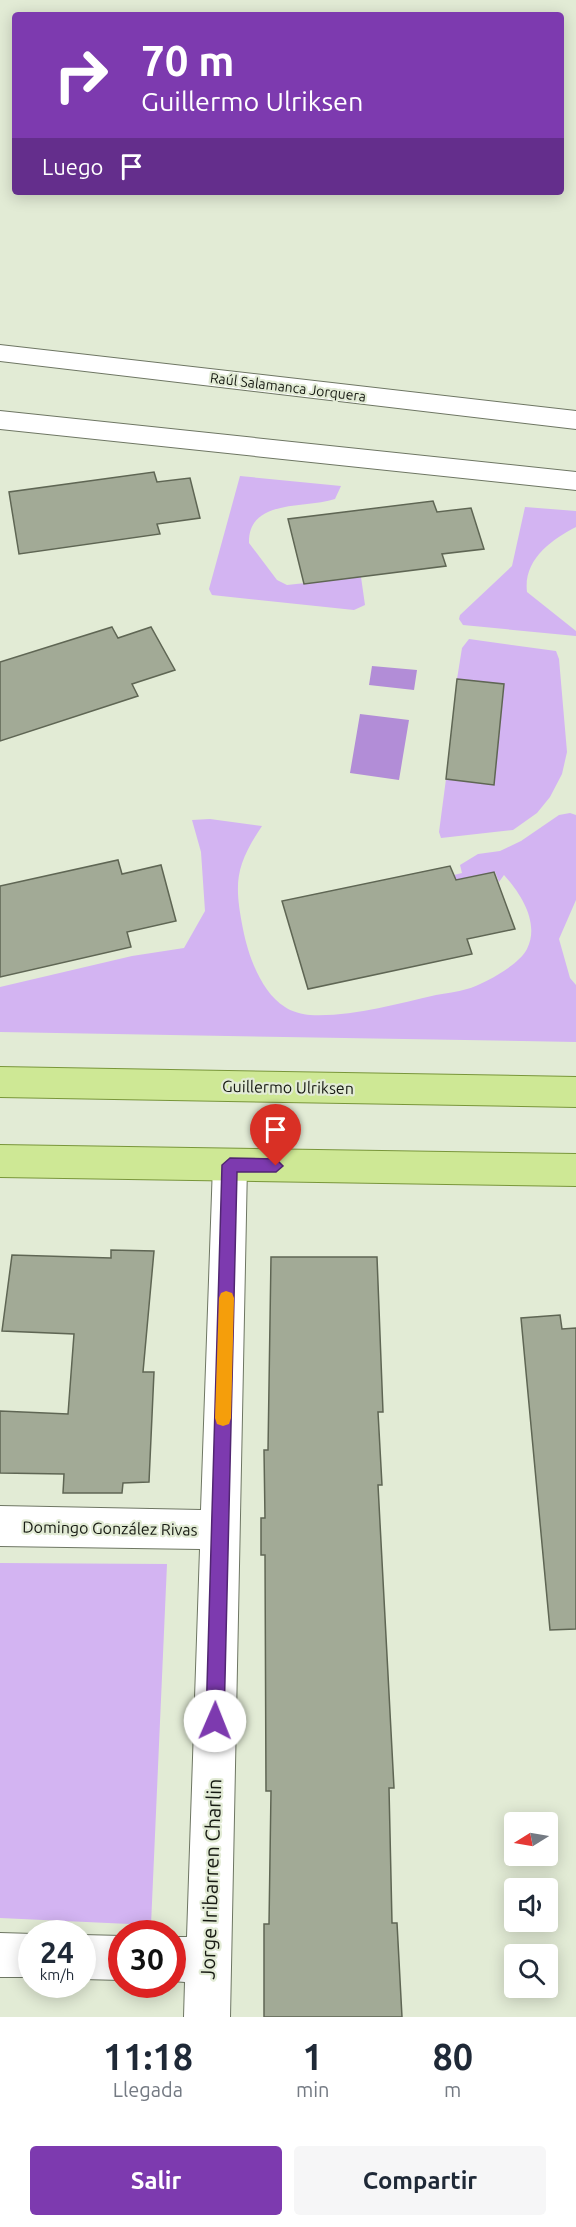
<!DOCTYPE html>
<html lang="es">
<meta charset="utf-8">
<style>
:root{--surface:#fff;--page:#f6f6f7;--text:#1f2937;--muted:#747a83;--accent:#7d3aaf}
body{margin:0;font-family:Ubuntu,sans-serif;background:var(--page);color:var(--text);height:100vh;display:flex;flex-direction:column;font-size:22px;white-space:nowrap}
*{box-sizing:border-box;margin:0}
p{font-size:20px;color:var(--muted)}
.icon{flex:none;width:33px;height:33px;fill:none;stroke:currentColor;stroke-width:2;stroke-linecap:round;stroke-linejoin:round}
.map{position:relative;height:2017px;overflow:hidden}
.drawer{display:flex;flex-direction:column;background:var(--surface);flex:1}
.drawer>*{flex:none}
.guide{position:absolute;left:12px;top:12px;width:552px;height:183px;border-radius:6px;box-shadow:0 3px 15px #0003;background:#7d3aaf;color:#fff;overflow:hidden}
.needle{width:39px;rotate:259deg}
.tools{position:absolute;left:504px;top:1812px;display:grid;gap:12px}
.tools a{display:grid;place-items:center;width:54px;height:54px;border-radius:6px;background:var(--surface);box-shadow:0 3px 15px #0003;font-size:30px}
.speed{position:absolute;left:18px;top:1920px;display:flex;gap:12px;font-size:30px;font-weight:700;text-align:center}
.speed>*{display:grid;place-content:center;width:78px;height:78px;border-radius:50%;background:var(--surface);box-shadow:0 3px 15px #0003;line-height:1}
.speed small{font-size:15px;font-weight:400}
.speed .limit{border:9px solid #d22;background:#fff;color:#111}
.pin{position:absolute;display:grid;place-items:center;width:51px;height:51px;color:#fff;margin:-62px -26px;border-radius:50% 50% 50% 0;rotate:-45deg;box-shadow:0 0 6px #0007}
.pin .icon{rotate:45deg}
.me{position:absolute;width:66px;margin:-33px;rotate:1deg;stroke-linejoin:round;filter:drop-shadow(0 0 4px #0008)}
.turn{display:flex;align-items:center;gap:21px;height:126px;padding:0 30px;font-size:27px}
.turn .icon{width:78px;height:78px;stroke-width:2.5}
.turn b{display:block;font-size:42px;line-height:51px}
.then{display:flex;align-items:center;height:57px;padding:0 30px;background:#0003;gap:12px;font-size:22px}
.eta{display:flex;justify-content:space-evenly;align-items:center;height:102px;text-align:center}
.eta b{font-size:36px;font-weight:700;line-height:42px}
.action{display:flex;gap:12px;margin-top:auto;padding:12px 30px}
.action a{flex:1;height:69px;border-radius:6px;background:var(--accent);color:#fff;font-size:24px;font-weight:700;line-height:69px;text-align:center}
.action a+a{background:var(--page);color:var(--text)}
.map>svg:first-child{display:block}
.green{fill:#d3b4f2}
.water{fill:#b28dd7}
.building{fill:#a2aa96;stroke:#5f6654;stroke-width:1.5}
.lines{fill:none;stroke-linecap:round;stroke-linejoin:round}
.minor-casing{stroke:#6e7663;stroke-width:2}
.major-casing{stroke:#79963a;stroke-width:2}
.minor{fill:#fff;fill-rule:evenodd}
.major{fill:#cee895;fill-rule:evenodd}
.route{fill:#7d3aaf;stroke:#512672;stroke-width:1.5}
.slow{fill:#f59e0b}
.labels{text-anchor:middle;stroke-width:4.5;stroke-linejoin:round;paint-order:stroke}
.far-street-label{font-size:14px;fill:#161912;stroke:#e2ebd5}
.street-label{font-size:16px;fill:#161912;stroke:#e2ebd5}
.near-street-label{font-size:20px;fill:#161912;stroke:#e2ebd5}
</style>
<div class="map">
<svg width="576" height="2017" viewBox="0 0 576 2017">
<rect width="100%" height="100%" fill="#e2ebd5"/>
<path class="green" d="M240,476L341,486L335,499C306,509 248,498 249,543L277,580L287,585L361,577L365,605L354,610L212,595L209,589Z
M525,507L576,511V527C551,540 523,560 527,592L576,631V636L463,625L459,619L460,615L512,566Z
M469,639L556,651L559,659L567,752L562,774L550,797L537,813L513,830L441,838L439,832L446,779L494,785L504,685L457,679L462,648Z
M570,813L576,815V900L559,939L570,978L576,985V1042L0,1032V987L132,956L184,948L205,911L201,852L192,820L210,819L262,826C235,866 234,883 243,929C248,955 261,992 285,1007C290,1011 304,1015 310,1015C352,1017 396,1004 436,995C446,993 457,992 467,989C484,984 519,965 527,949C540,923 521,894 504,875L499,882L495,872L455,880L454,875L462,873L460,865L478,854L500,851L521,841L559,815Z
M0,1563L167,1564L151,1925L0,1918Z"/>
<path class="water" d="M372,666L417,670L414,690L369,685Z
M360,714L409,720L399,780L350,773Z"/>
<path class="building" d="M154,472L157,482L190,478L200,518L157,524L160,534L19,554L9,492Z
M433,501L437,512L471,508L484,549L442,554L446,566L304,584L288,519Z
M112,627L118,638L151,627L175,670L132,684L138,696L0,741V662Z
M457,679L504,684L494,785L446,779Z
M118,860L122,874L161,865L176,921L127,932L131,947L0,977V886Z
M450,866L456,880L494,872L515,929L467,939L472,954L308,989L282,901Z
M111,1250L154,1251L143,1372H154L149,1482L123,1483L122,1493H63L64,1474L0,1473V1411L68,1414L74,1334L2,1331L12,1255L111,1258Z
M271,1257H377L383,1412H378L382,1485H378L394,1788H389L392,1923H397L402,2017H264V1924H269L271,1791H266L265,1555H261V1518H265L264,1450H268Z
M560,1315L562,1329L576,1328V1629L550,1630L521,1318Z"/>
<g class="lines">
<g class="minor-casing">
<path id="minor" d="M0,345L576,411V429L0,361Z
M0,411L576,472V490L0,429Z
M230,1149L242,1154L247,1165L230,2017H184L185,1982L172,1981V1937H187L200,1549L0,1546V1506L201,1510L213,1165L218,1154Z
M0,1933L34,1934H32V1977H0Z
M82,1935L122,1936V1980L82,1979Z"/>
</g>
<g class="major-casing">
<path id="major" d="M0,1067L576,1077V1107L0,1097Z
M0,1145L576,1154V1186L0,1177Z"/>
</g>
<use href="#minor" class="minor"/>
<use href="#major" class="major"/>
</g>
<path class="route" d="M230,1158L276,1159L283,1166L276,1172H237L224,1721L221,1727L215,1730L209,1727L206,1721L222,1165Z"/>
<path class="slow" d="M226,1291L232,1293L234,1298L231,1418L229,1424L223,1426L217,1424L215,1418L219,1298L221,1293Z"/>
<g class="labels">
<g class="far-street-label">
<text transform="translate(288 387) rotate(7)" y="5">Raúl Salamanca Jorquera</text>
</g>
<g class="street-label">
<text transform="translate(288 1087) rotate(1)" y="6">Guillermo Ulriksen</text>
<text transform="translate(110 1528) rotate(1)" y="6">Domingo González Rivas</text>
</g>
<g class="near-street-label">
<text transform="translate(211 1879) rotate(-88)" y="7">Jorge Iribarren Charlin</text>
</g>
</g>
</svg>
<div class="tools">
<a><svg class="needle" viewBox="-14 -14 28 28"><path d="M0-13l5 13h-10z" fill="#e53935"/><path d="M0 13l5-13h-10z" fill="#747a83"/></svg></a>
<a><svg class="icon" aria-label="sound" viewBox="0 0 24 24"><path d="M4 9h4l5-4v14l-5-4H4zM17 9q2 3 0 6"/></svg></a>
<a><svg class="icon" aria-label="search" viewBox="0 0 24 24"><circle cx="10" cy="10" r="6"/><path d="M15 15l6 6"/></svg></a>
</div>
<div class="speed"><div>24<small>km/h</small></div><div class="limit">30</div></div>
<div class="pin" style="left:276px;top:1166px;background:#d93025"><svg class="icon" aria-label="arrive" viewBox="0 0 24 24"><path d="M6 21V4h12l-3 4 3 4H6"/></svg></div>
<svg class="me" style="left:215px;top:1721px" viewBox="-20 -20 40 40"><circle r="19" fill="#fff"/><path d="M0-13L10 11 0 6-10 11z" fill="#7d3aaf"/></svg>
<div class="guide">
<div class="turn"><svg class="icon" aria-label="right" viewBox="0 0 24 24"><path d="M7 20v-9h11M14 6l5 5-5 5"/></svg><div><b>70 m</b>Guillermo Ulriksen</div></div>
<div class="then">Luego<svg class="icon" aria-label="arrive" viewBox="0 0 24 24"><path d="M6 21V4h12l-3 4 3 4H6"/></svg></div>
</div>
</div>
<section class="drawer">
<div class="eta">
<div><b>11:18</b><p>Llegada</p></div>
<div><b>1</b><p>min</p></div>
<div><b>80</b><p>m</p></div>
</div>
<div class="action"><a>Salir</a><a>Compartir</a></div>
</section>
